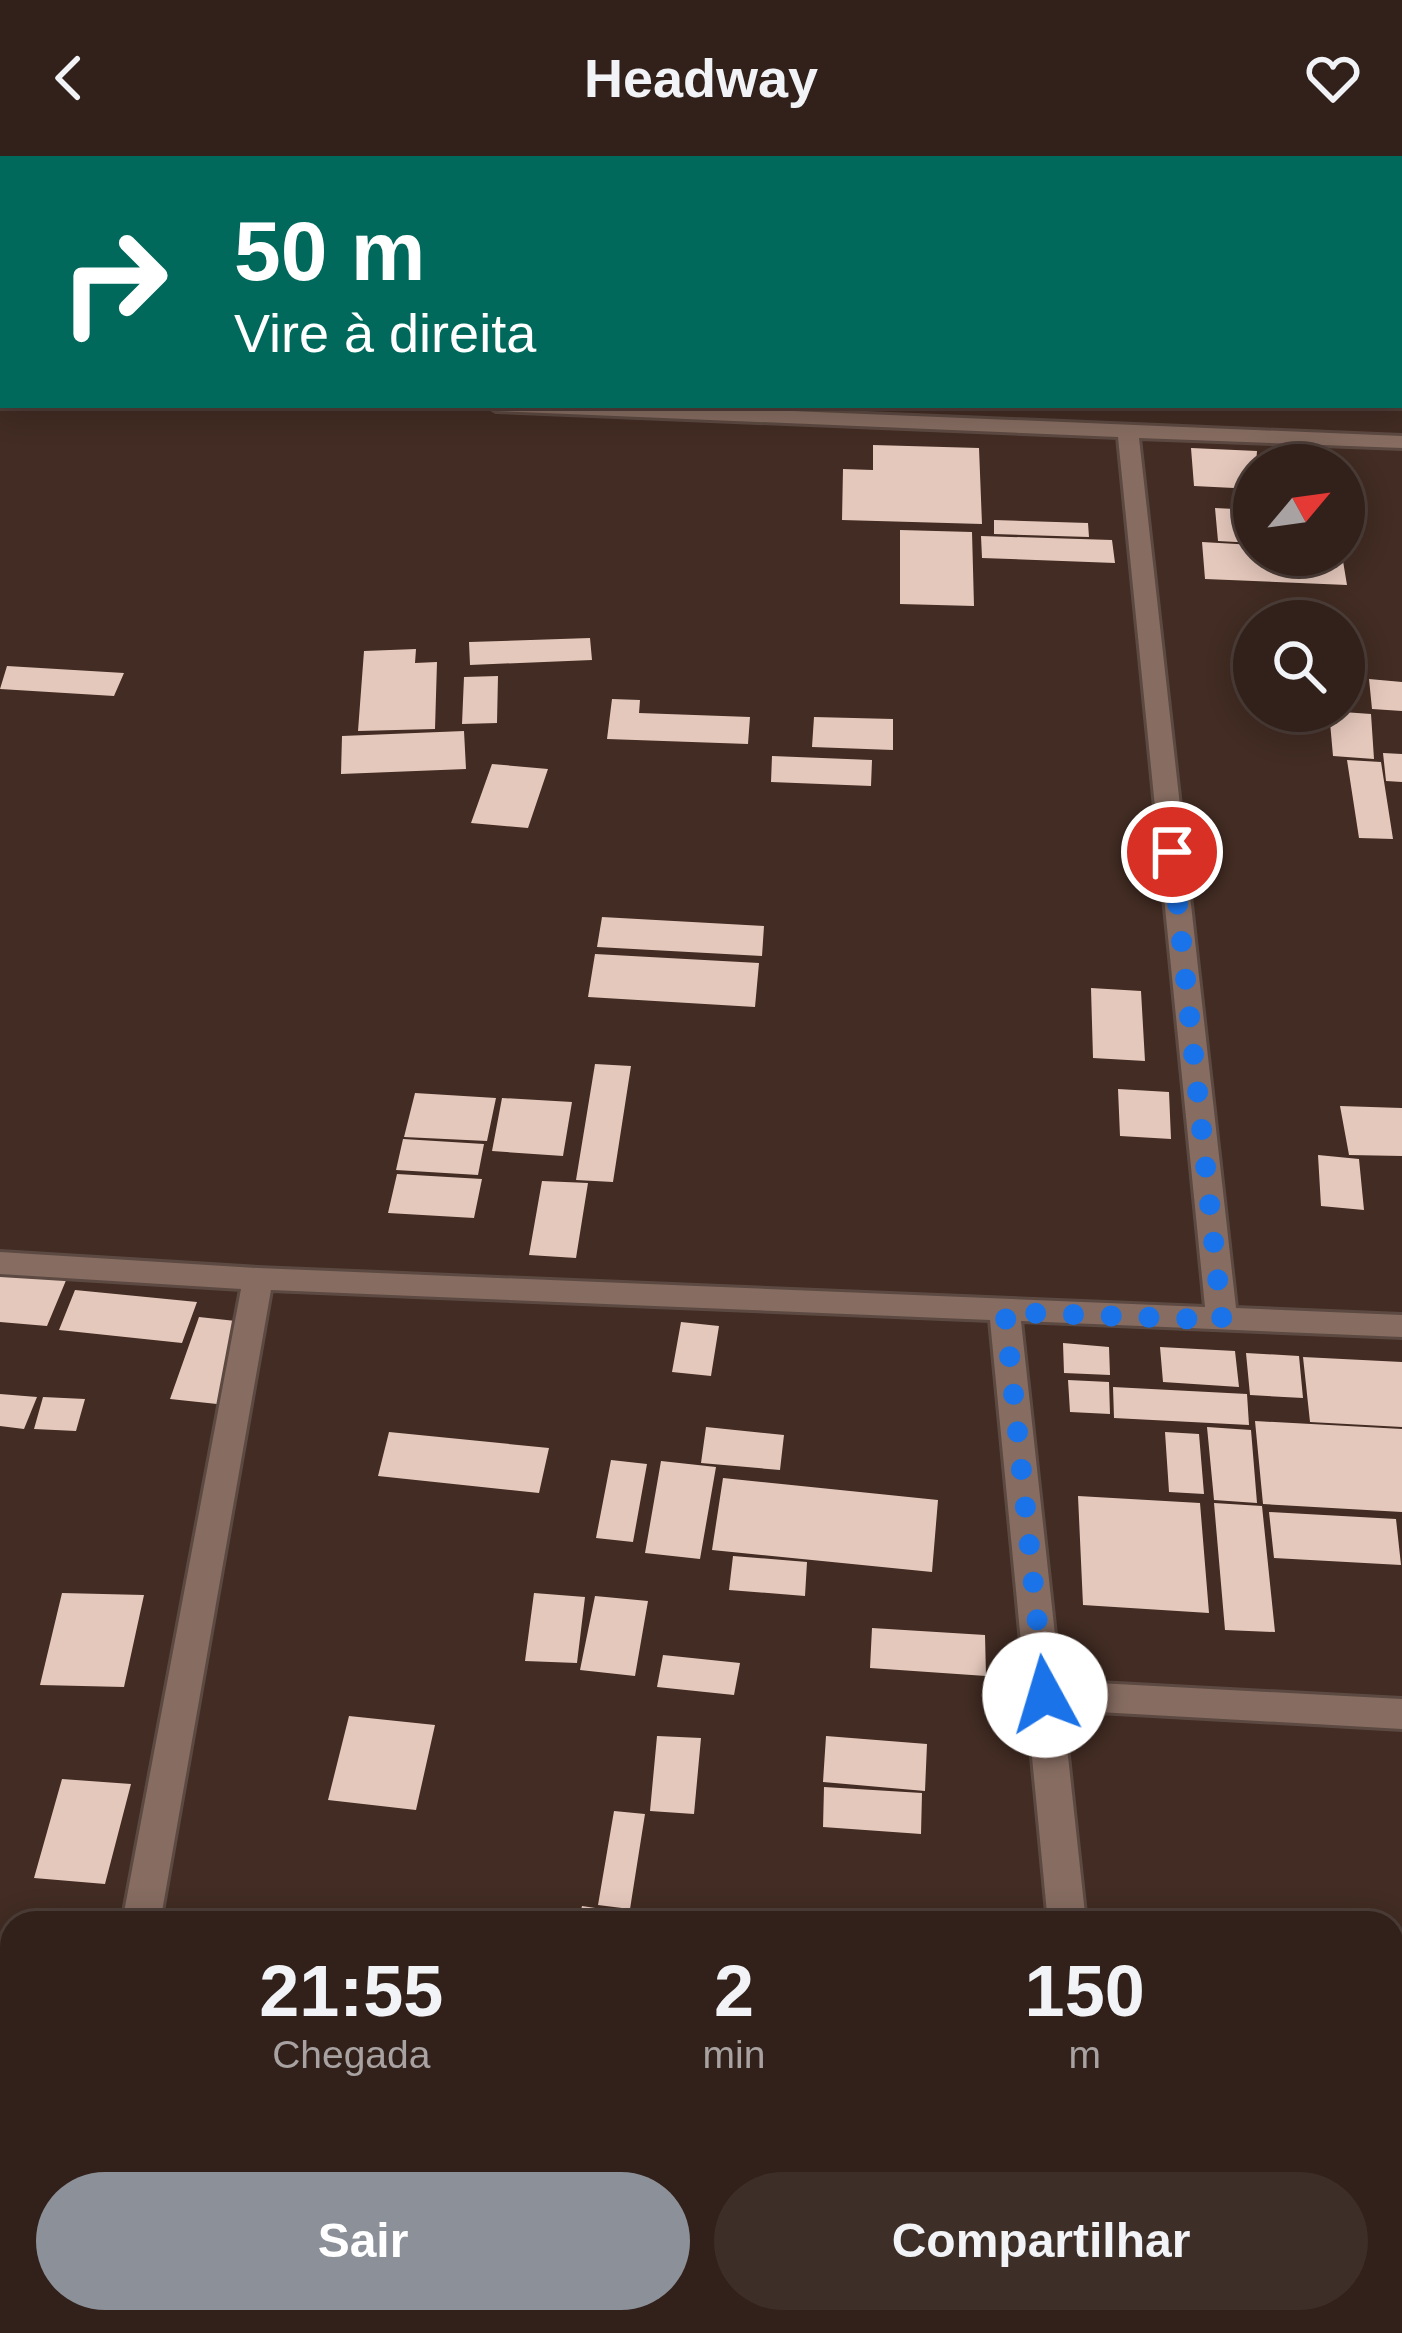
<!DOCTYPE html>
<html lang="pt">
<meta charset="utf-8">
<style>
:root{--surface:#32211a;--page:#3d2e27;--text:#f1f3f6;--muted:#a8a3a2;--line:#4d3e39;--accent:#8c9099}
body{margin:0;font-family:Helvetica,sans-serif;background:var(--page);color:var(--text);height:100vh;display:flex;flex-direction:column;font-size:45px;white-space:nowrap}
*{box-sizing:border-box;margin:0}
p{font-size:39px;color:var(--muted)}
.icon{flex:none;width:66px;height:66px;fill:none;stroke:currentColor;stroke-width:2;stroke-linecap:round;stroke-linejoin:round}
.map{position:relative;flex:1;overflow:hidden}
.drawer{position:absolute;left:0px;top:1755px;width:1404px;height:423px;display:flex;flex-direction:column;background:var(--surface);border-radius:36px 36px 0 0;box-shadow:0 6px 30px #0003,0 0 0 3px var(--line)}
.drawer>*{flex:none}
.hud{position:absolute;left:0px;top:0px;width:1404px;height:252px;box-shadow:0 6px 30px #0003,0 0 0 3px var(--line);background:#00695c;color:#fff;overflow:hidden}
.needle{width:78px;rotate:61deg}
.controls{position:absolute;left:1233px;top:288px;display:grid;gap:24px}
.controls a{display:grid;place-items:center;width:132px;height:132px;border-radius:50%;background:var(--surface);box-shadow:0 6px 30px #0003,0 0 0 3px var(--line);font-size:60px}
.pin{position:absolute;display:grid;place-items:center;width:102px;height:102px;color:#fff;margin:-51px;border:6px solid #fff;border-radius:50%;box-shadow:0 3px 12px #0007}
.me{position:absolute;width:132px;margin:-66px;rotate:354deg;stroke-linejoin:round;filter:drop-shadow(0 0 9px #0008)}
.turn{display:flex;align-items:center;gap:42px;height:252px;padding:0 36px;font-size:54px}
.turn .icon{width:156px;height:156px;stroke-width:2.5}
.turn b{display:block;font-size:84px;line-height:102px}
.eta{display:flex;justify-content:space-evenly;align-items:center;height:204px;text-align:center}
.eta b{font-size:72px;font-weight:700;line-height:84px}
.cta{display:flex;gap:24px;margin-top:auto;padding:24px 36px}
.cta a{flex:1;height:138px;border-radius:72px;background:var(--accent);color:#fff;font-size:48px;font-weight:700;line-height:138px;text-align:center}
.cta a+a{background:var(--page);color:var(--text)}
header{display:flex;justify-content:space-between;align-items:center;height:156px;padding:0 36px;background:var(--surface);font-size:54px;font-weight:700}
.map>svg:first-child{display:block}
.building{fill:#e5c8bc}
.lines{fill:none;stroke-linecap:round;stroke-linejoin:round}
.minor-casing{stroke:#5c4941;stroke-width:6}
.minor{fill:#866c61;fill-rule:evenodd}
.route{stroke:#1a73e8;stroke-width:21;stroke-dasharray:0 37.8}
</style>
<header><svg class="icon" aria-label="back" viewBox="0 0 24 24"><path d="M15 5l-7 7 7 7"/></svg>Headway<svg class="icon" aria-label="heart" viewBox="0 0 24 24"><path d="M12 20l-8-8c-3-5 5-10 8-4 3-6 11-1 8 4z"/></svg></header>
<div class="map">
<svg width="1402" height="2177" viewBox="0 0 1402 2177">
<rect width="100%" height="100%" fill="#422c23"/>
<path class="building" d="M873,289L979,292L982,368L842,364L843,313L873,314Z
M1191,292L1257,295L1254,333L1194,330Z
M1215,352L1254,354V387L1218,385Z
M994,364L1088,367L1089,381L994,378Z
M900,374L972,376L974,450L900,448Z
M981,380L1112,384L1115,407L982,402Z
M1202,386L1254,389V399H1342L1347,429L1205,423Z
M590,482L592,504L470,509L469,486Z
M416,493L415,507L437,506L435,573L358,575L364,495Z
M7,510L124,517L114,540L0,533Z
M498,520L497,567L462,568L464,521Z
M1369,523L1402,526V555L1372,553Z
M612,543L640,544L639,557L750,561L748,588L607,583Z
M1329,555L1371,558L1374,603L1333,600Z
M814,561L893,563V594L812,591Z
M464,575L466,613L341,618L342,580Z
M1383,597L1402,598V626L1386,625Z
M772,600L872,604L871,630L771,626Z
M1347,604L1381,606L1393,683L1359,682Z
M492,608L548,613L528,672L471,667Z
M602,761L764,770L762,800L597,791Z
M595,798L759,807L755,851L588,841Z
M1091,832L1141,835L1145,905L1093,902Z
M595,908L631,910L613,1026L576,1024Z
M1118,933L1169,936L1171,983L1120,980Z
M415,937L496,942L487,985L404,981Z
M502,942L572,946L563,1000L492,995Z
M1340,950L1402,952V1000L1349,999Z
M403,983L484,988L478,1019L396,1014Z
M1318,999L1359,1003L1364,1054L1321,1050Z
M397,1018L482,1023L474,1062L388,1057Z
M542,1025L588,1027L576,1102L529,1099Z
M0,1116L67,1122L47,1170L0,1166Z
M75,1134L197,1146L182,1187L59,1174Z
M199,1161L245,1166L217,1248L170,1243Z
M681,1166L719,1170L711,1220L672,1216Z
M1063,1187L1109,1191L1110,1219L1064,1217Z
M1160,1191L1235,1195L1239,1231L1163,1226Z
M1246,1197L1299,1200L1303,1242L1250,1239Z
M1303,1201L1402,1206V1271L1310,1266Z
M1068,1224L1109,1226L1110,1258L1070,1256Z
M1113,1231L1247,1238L1249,1269L1114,1262Z
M0,1238L37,1241L24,1273L0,1270Z
M43,1241L85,1243L76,1275L34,1273Z
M1255,1265L1402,1273V1356L1263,1348Z
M706,1271L784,1279L780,1314L701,1307Z
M1207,1271L1251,1274L1257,1347L1214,1344Z
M389,1276L549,1292L539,1337L378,1320Z
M1165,1276L1199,1278L1204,1338L1169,1336Z
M611,1304L647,1308L633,1386L596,1382Z
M661,1305L716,1311L700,1403L645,1397Z
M723,1322L938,1344L932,1416L712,1394Z
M1078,1340L1200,1347L1209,1457L1083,1449Z
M1214,1347L1262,1350L1275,1476L1225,1474Z
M1269,1356L1396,1363L1401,1409L1274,1402Z
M733,1400L807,1406L805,1440L729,1434Z
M62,1437L144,1439L124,1531L40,1529Z
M534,1437L585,1441L577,1507L525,1505Z
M595,1440L648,1445L635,1520L580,1514Z
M872,1472L985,1479L986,1520L870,1512Z
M663,1499L740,1507L734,1539L657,1531Z
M349,1560L435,1569L416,1654L328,1644Z
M657,1580L701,1582L694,1658L650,1655Z
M826,1580L927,1588L925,1635L823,1626Z
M62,1623L131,1628L105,1728L34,1722Z
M824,1631L922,1637L921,1678L823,1671Z
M614,1655L645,1658L630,1753L598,1749Z
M582,1750L642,1759L641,1767H578Z
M502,2166H576L574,2177H499Z
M584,2166H646L644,2177H581Z"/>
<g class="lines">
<g class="minor-casing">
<path id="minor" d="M423,0H441L422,3Z
M836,0H854L835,3Z
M0,223H3V235H0Z
M486,249H649L1402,280V292L1139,282L1236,1152L1402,1159V1181L1021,1165L1060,1525L1402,1543V1573L1063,1554L1086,1767H1048L990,1164L271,1134L160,1767H122L241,1133L0,1118V1096L258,1112L1205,1151L1118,281L496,255Z
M47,2166H89L87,2177H45Z
M1084,2166H1126L1127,2177H1085Z"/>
</g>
<use href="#minor" class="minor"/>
</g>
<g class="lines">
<path class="route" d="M1045,1539L1005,1156L1222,1164L1172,696"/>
</g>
</svg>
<div class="controls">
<a><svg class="needle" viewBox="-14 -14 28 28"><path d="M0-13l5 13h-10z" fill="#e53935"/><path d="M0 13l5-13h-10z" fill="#a8a3a2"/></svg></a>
<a><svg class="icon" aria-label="search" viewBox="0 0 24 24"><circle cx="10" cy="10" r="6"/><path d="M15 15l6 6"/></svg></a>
</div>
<div class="pin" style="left:1172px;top:696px;background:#d93025"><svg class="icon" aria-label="arrive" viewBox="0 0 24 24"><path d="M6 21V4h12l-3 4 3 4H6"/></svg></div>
<svg class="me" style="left:1045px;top:1539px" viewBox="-20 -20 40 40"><circle r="19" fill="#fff"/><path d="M0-13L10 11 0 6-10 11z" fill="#1a73e8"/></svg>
<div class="hud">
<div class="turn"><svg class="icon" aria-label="right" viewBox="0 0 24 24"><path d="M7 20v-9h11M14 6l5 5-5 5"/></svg><div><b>50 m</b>Vire à direita</div></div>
</div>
<section class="drawer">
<div class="eta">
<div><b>21:55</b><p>Chegada</p></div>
<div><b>2</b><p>min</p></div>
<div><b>150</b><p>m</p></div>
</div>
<div class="cta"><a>Sair</a><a>Compartilhar</a></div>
</section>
</div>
